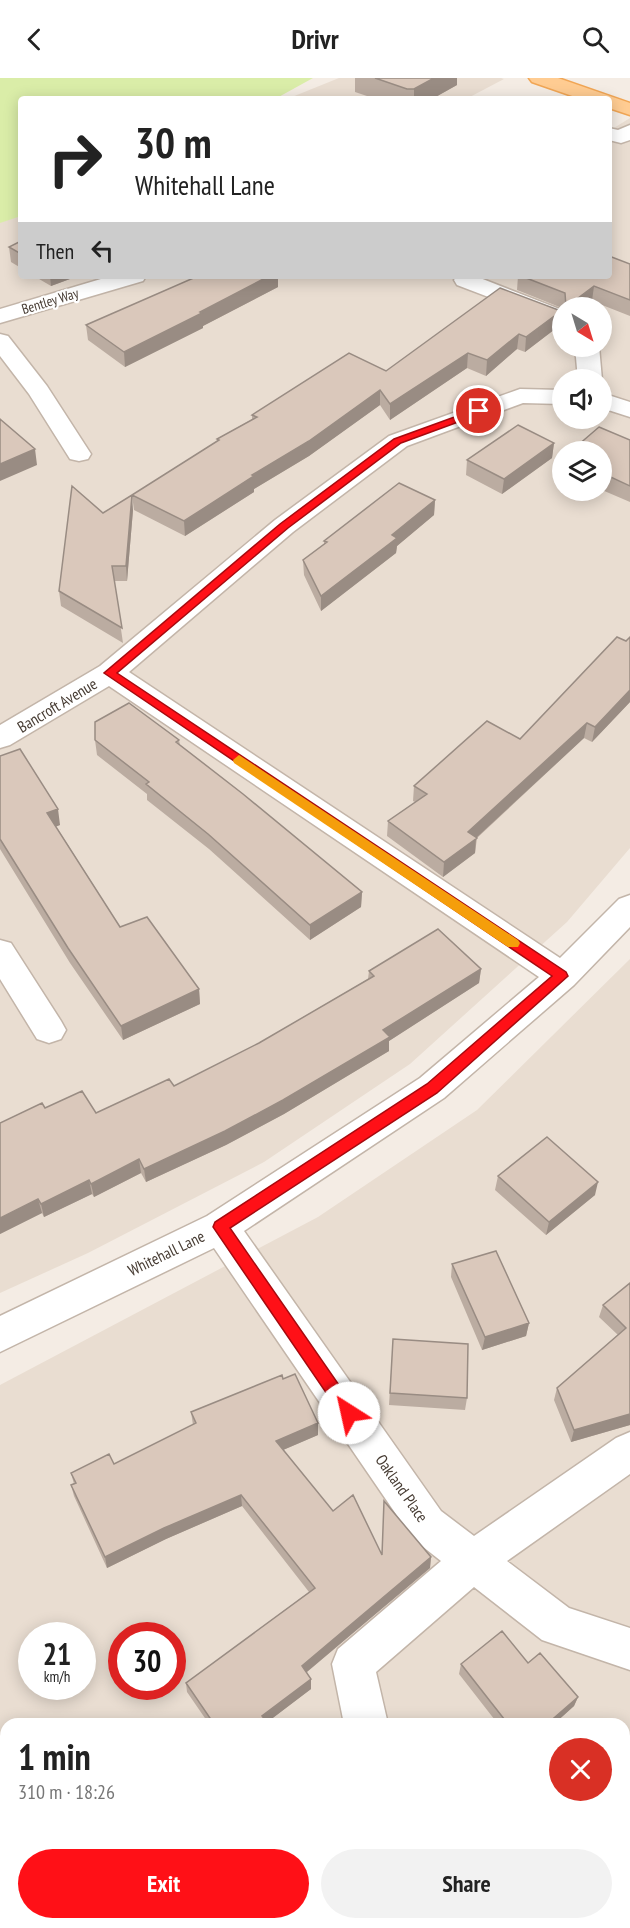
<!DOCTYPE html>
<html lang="en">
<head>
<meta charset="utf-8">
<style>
  body { margin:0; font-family:"PT Sans Narrow",sans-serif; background:#f2f2f2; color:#222; height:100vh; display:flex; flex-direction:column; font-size:22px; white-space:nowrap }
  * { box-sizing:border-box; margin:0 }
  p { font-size:20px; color:#767676 }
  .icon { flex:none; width:33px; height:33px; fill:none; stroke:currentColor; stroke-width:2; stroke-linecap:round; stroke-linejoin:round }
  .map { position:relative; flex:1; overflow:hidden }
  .side { position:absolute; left:0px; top:1640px; width:630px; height:212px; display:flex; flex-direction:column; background:#fff; border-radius:18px 18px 0 0; box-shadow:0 3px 15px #0003 }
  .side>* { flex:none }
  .guide { position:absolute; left:18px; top:18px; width:594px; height:183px; border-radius:6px; box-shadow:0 3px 15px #0003; background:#fff; color:#222; overflow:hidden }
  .needle { width:39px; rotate:142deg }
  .tools { position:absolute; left:552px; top:219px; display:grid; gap:12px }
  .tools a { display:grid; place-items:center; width:60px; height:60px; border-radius:50%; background:#fff; box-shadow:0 3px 15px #0003; font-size:30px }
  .speed { position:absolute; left:18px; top:1544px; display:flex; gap:12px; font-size:30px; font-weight:700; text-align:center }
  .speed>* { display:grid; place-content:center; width:78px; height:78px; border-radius:50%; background:#fff; box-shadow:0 3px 15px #0003; line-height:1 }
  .speed small { font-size:15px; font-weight:400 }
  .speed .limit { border:9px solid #d22; background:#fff; color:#111 }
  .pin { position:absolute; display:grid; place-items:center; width:51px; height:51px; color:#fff; margin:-26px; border:3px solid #fff; border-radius:50%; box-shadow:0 2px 6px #0007 }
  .me { position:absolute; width:66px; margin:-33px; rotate:325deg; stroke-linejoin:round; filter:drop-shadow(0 0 4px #0008) }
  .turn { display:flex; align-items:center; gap:21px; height:126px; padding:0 18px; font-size:27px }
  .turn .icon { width:78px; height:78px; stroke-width:2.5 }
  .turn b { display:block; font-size:42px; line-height:51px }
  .then { display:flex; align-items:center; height:57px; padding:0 18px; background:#0003; gap:12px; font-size:22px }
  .round { display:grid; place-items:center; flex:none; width:63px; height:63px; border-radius:32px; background:#f2f2f2 }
  .summary { display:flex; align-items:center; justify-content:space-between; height:102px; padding:0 18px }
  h1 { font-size:36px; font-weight:700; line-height:45px }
  .button { display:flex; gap:12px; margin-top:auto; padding:12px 18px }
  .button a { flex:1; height:69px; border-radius:36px; background:#ff1017; color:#fff; font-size:24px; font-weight:700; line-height:69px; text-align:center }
  .button a+a { background:#f2f2f2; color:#222 }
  header { display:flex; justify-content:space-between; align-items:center; height:78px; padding:0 18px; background:#fff; font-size:27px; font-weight:700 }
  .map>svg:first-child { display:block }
  .residential { fill:#e9ddd1; fill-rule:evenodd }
  .green { fill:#daeda8 }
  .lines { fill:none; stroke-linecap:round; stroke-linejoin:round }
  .street-casing { stroke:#c3b5a9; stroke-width:3 }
  .primary-casing { stroke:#f1a655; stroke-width:3 }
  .street { fill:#fff; fill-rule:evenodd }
  .primary { fill:#ffcc92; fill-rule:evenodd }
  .wall { fill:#bbaca1 }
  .shaded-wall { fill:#998c83 }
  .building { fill:#dac8bb; stroke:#998c83; stroke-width:1.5 }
  .route { fill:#ff1017; stroke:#a60a0f; stroke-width:1.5 }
  .slow { fill:#f59e0b }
  .labels { text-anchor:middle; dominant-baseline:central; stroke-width:4.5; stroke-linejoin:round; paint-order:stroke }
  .far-street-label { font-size:14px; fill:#473c33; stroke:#fff }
  .street-label { font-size:16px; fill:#473c33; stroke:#fff }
</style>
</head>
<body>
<header><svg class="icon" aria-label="back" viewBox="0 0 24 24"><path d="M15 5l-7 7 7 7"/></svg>Drivr<svg class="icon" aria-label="search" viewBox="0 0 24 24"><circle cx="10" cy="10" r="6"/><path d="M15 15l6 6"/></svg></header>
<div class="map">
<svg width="630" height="1850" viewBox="0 0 630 1850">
  <rect width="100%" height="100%" fill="#f4ece4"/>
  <path class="residential" d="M339,0H501L504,1L466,21H287Z
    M630,40V770L567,844L410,986L264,1084L88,1175L0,1215V136L21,128V198H609V53ZM562,230H602V268H562ZM562,302H602V340H562ZM562,374H602V412H562Z
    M630,881V1850H0V1307L318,1139L477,1032ZM32,1557H82V1608H32ZM122,1557H172V1608H122ZM6,1646H624V1845H6Z"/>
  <path class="green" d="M0,0H313L275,21H21V138L0,145Z"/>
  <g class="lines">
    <defs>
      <path id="street" d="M630,47V62L621,65L609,62V50L618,52Z
        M111,198H146L143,203L0,245V231Z
        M457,198H475L562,232V247L457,207L454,202Z
        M0,256L8,258L47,308L91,376L88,381L79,383L70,381L29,316L0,278Z
        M575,268H599L602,302H578Z
        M520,311L562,312V326L523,325L407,368L293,454L129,594L560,880L619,821L630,817V849L574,907L444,1020L244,1153L441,1433L474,1458L616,1360L630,1354V1396L507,1483L569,1530L630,1550V1592L542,1562L474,1509L376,1594L388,1646H344L332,1586L338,1571L441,1483L413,1461L214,1170L0,1274V1238L207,1138L420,1000L539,899L109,608L10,667L0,670V647L100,588L275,442L389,358Z
        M602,315L630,324V339L602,330Z
        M0,862L11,865L61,943L66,952L61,961L49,965L37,961L0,901Z
        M373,1845H419V1850H373Z"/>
      <path id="primary" d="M529,0H558L630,25V37L609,30V21H581L532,4Z"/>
    </defs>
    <use href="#street" class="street-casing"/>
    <use href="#primary" class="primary-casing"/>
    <use href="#street" class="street"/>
    <use href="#primary" class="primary"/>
  </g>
  <path class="wall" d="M355,0H457V7L432,21H376L355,14Z
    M21,163V190L11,184L9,169Z
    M630,186V238L592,223L584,230H562L517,212L518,198H609Z
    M34,198H78L51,208Z
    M198,198H278V209L203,248V250L125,289L88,262L86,247Z
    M561,233L559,248L525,274L517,271L486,298L467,290L390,342L380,327L309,378L254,411V414L185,458L134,432L132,417L217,363V361L252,341V337L386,293Z
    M630,362V424L602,412V374Z
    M554,365L552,380L502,416L466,397L467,382Z
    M435,422L434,437L397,468L396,475L321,533L304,497L303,482L324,467V463Z
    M133,432L127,503H114L123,565L61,528L59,513L103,435Z
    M630,559V624L592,664L584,660L477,760L475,775L443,799L387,758L388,743L415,724L413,723L414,708L520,661Z
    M95,662H179L180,667L362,814L361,829L310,862L209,771L147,722V716L97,677Z
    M0,678L60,747L56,748L120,849L199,911L200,926L123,962L70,885L0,771Z
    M481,891L479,905L389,963V973L284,1036L226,1067L146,1104L141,1095L94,1119L92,1116L44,1139L42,1135L0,1156V1045L45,1030L96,1035L174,1008L259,965L368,901L369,893Z
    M498,1098L595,1117L546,1157L495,1112Z
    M452,1186L529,1245L526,1258L482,1272L451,1199Z
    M630,1205V1347L571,1364L554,1322L557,1310L618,1257L599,1239L603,1227Z
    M393,1261L467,1320L465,1332L389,1327Z
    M283,1301L318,1345V1357L283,1372L333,1433L381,1476L431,1479L430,1490L307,1594L311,1611L267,1644L268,1646H209L187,1614L186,1605L309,1514L242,1428L166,1461L107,1490L74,1418L71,1407L74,1406L71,1395L114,1386L193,1347L191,1334Z
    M528,1585L578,1619L574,1628L554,1646H498L459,1596L461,1586Z
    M630,1744V1849L628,1850H592L589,1845H624Z"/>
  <path class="shaded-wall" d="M434,0H457V7L432,21H414V11Z
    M50,198H78L51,208Z
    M269,198H278V209L203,248V250L125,289L124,274Z
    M594,208L592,223L584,230H566Z
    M561,233L559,248L525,274L526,259Z
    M519,256L517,271L486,298L487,282Z
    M468,275L467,290L390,342V326Z
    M380,312V327L309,378L254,411V414L185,458L184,443Z
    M554,365L552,380L502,416L504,401Z
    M35,371L37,387L0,403V386Z
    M132,417L133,432L127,503L126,488Z
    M435,422L434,437L397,468L396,475L321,533V518L392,457Z
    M630,612V624L592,664L595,649Z
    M587,645L584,660L476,760L475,775L443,799L444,784L468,754Z
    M58,731L60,747L50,751L47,735Z
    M362,814L361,829L310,862V847Z
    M481,891L479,905L389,963V973L284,1036L226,1067L146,1104L144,1091L383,952Z
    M199,911L200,926L123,962L121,948Z
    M139,1081L141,1095L94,1119L91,1106Z
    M89,1102L92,1116L44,1139L41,1126Z
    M598,1104L595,1117L546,1157L549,1144Z
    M38,1121L42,1135L0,1156V1140Z
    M529,1245L526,1258L482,1272L485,1259Z
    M630,1336V1347L571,1364L574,1352Z
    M318,1345V1357L276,1375V1363Z
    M241,1417L242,1428L166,1461L107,1490L105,1479L164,1450Z
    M431,1479L430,1490L302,1598V1588Z
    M311,1601V1611L265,1646L262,1638Z
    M578,1619L574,1628L554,1646H547Z
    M630,1845V1849L628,1850H622Z"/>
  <path class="building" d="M375,0H434L414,11H407Z
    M21,163V176L9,169Z
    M609,178L630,186V222L594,208L566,229L565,215L521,198H609Z
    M198,198H269L200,234L202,235L124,274L86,247Z
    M500,210L561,233L526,259L519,256L487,282L468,275L390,326L380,312L309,363L252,397L254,398L184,443L132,417L219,362L217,361L257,339L252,337L349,275L386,293Z
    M0,341L35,371L0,386Z
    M518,347L554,365L504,401L467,382Z
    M599,349L630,362V408L602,395V374H570Z
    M399,405L435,422L392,457L397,460L321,518L303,482L327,464L324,463Z
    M72,408L103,435L132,417L126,488H112L122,550L59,513Z
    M617,559L626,563L630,559V612L595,649L587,645L468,754L477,760L444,784L388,743L427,716L414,708L487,643L520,661Z
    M129,625L179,662L176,664L243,716L362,814L310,847L208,756L146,706L149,704L95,662V644Z
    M20,671L58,731L47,735L120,849L147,839L199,911L121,948L68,870L0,761V678Z
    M438,851L481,891L383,952L390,959L283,1022L225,1053L144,1091L139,1081L91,1106L89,1102L41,1126L38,1121L0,1140V1045L42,1025L45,1030L82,1013L96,1035L169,1001L174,1008L259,965L374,898L369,893Z
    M547,1059L598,1104L549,1144L498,1098Z
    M496,1173L529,1245L485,1259L452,1186Z
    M630,1205V1336L574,1352L557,1310L626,1250L603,1227Z
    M393,1261L468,1266L467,1320L390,1315Z
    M295,1296L318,1345L276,1363L333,1433L353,1417L382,1477L384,1423L431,1479L302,1588L311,1601L262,1638L268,1646H214L186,1605L315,1510L241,1417L164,1450L105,1479L71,1407L76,1405L71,1395L109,1376L114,1386L196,1345L191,1334L282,1297L283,1301Z
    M502,1553L528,1585L540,1575L578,1619L547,1646H508L461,1586Z
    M624,1733L630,1744V1776L629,1777L630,1778V1845L622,1850H600L597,1845H624Z
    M243,1845H277L282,1850H239Z"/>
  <path class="route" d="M479,330L484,333L483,335L401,365L288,450L117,595L566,894L568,898L437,1015L230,1150L355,1330L357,1335L355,1341L349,1343L344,1341L213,1149L215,1144L427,1006L552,898L104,595L280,446L394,361Z"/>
  <path class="slow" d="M239,677L518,862L520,865L518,869H508L234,685L233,682Z"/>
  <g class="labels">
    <g class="far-street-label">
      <text transform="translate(50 223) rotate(-17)">Bentley Way</text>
    </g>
    <g class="street-label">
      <text transform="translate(57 627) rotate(-31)">Bancroft Avenue</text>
      <text transform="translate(166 1175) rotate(-26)">Whitehall Lane</text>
      <text transform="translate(402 1410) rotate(55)">Oakland Place</text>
    </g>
  </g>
</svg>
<div class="tools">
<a><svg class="needle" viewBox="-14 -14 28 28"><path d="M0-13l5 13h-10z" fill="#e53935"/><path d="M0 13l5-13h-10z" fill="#767676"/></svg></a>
<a><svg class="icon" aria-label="sound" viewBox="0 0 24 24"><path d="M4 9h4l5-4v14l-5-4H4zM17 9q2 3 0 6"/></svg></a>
<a><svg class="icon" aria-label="layers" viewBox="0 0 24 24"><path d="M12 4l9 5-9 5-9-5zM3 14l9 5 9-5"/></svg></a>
</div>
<div class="speed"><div>21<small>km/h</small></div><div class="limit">30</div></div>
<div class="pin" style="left:479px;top:333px;background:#d93025"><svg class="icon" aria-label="arrive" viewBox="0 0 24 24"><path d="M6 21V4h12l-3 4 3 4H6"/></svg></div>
<svg class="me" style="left:349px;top:1335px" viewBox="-20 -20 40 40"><circle r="19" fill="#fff"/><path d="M0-13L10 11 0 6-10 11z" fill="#ff1017"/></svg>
<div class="guide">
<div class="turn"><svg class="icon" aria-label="right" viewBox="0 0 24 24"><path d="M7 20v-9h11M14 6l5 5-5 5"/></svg><div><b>30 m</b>Whitehall Lane</div></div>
<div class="then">Then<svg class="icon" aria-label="left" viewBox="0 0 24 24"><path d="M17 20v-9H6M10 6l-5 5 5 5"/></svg></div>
</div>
<section class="side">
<div class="summary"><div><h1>1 min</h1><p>310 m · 18:26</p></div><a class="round" style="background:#d93025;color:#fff"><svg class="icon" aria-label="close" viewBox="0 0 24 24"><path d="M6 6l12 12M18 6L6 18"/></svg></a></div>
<div class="button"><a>Exit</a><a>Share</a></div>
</section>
</div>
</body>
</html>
